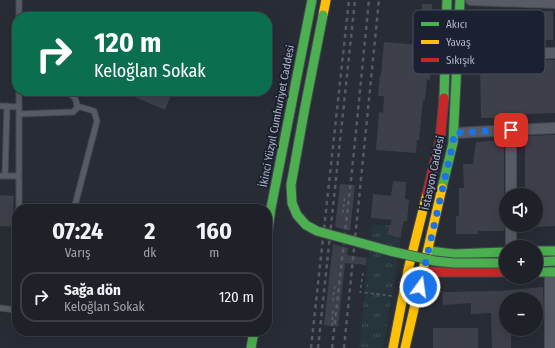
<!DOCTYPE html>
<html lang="tr">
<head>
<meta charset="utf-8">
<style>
  body { margin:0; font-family:"Fira Sans Condensed",sans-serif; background:#2b2e34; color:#f1f3f6; height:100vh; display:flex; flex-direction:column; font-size:15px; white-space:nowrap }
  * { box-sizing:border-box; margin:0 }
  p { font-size:13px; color:#a1a3a8 }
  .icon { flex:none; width:22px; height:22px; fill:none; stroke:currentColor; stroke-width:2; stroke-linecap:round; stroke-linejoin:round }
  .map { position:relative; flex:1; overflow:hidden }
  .details { position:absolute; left:12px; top:204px; width:260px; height:132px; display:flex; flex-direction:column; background:#1e2128; border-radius:16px; box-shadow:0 4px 16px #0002,0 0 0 1px #3c3e45 }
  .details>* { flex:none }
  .hud { position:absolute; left:12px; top:12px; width:260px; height:84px; border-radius:16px; box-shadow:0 4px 16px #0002,0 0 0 1px #3c3e45; background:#0b6e4f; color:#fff; overflow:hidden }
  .buttons { position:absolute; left:499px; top:188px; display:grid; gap:8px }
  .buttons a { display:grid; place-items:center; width:44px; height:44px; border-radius:50%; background:#1e2128; box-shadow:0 4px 16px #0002,0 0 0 1px #3c3e45; font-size:20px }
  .pin { position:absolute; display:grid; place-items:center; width:34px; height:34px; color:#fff; margin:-17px; border-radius:8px; box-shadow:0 2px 6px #0006 }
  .me { position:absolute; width:44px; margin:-22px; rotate:14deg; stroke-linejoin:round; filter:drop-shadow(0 0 3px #0008) }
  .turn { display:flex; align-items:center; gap:14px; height:84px; padding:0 16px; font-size:18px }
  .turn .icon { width:52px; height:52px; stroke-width:2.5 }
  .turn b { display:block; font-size:28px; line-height:34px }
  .eta { display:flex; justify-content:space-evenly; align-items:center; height:68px; text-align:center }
  .eta b { font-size:24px; font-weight:700; line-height:28px }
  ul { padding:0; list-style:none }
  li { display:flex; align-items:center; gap:12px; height:50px; margin:0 8px 6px; padding:0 8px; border:2px solid #3c3e45; border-radius:16px }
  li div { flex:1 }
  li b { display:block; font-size:15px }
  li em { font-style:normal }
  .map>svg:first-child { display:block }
  .grass { fill:url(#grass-tufts) }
  .building { fill:#3d4049 }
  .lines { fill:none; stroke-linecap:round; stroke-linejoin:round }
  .lane-casing { stroke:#454952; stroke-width:7 }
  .street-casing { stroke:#454952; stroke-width:12 }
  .fast-casing { stroke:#454952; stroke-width:11 }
  .slow-casing { stroke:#454952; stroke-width:11 }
  .jam-casing { stroke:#454952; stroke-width:11 }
  .path { stroke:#595e66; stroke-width:1.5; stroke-dasharray:3 3; stroke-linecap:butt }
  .lane { stroke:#585b64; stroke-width:5 }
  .street { stroke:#585b64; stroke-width:10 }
  .fast { stroke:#4caf50; stroke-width:9 }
  .slow { stroke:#ffc107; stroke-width:9 }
  .jam { stroke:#c62828; stroke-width:9 }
  .rail { stroke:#575a61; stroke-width:2.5; stroke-dasharray:4 4; stroke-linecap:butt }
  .fast-bridge-casing { stroke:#454952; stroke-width:11; stroke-linecap:butt }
  .fast-bridge { stroke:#4caf50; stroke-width:9 }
  .route { stroke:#1a73e8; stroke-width:7; stroke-dasharray:0 12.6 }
  .labels { text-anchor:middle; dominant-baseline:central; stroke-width:4; stroke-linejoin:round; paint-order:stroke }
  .street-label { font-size:11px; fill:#b1b7c7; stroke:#1b2130 }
  .key { fill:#1b2130; stroke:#484e5d; stroke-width:1 }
  .key-label { font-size:11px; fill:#b1b7c7 }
</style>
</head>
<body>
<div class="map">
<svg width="555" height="348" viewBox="0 0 555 348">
  <defs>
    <pattern id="grass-tufts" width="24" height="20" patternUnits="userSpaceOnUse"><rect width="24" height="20" fill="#25353b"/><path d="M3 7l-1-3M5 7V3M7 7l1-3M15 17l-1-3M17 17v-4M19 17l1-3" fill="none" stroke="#425056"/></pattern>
  </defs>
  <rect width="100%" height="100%" fill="#282c35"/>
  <path class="grass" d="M372,225H403L383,348H359Z"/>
  <path class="building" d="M422,4H432V27L422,26Z
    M480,10L495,12L553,11V40H495V44H477L476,37Z
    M384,42L432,46L430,80L427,79L425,100H423L419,140H417L416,153L376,150L379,112L383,113L384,96H378L380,75H381Z
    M507,60H555V113L502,115L503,118H481L480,61Z
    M121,91H168L172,93L165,110Z
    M555,135V226L536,227V195H525V136Z
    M504,140V195L506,199V221L504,231H478V234H456V216H459V188H464L463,164H473L476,142Z
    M393,181L406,182L405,199L409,200L407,221H404L399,238L387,234L392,220L371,218L373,194L391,196Z
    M340,184L355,185L350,231L335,227Z
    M0,195L14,196L12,227L0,226Z
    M333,244L348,248L347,255L367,258L366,265L345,263L338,327L324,325Z
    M543,287L544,311L536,312V299H506V329H511V348H492L491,313L471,314V303L443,305L442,292L499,291Z
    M433,328H478V348H433Z"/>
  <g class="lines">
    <defs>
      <path id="lane" d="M19,0V17
        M0,106L19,107
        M19,114L73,112L77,108C77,98 73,94 63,91
        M0,176H19
        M5,176L7,106
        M19,209V91
        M74,209L97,121L94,111L77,106
        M0,308L17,310"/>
      <path id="street" d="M471,0L555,3
        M458,54L555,53
        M454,133L555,128
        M511,195V130
        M511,247V225
        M550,348V272"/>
      <path id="fast" d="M444,98L447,0
        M442,188L453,143L460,0
        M267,236L271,208L312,0
        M429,251L454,254L506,252
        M536,251H555
        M536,262L555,261
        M536,272H555
        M251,348L254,331"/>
      <path id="slow" d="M323,15L326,0
        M393,348L408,270L427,194
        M405,348L442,188"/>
      <path id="jam" d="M427,194L440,140L444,98
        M424,272H506"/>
    </defs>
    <use href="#lane" class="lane-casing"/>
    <use href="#street" class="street-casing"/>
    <use href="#fast" class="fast-casing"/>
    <use href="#slow" class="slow-casing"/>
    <use href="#jam" class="jam-casing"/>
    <path class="path" d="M343,213L345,195
      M363,273L360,292L392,296
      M333,301L335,284
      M332,326L333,308"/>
    <use href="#lane" class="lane"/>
    <use href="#street" class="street"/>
    <use href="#fast" class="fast"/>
    <use href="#slow" class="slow"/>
    <use href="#jam" class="jam"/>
    <path class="rail" d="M311,348L349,0
      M318,348L355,0
      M332,348L352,171L369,0
      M344,348L379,0"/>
    <defs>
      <path id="fast-bridge" d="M323,15L305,107L291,185L292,203L297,215L306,225L317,231L390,251L435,261L454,263H506"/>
    </defs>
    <use href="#fast-bridge" class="fast-bridge-casing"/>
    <use href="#fast-bridge" class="fast-bridge"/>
  </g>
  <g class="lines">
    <path class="route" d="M420,287L453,143L454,133L511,130"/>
  </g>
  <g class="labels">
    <g class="street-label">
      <text transform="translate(277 116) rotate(-79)">İkinci Yüzyıl Cumhuriyet Caddesi</text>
      <text transform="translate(433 173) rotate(-78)">İstasyon Caddesi</text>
    </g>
  </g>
  <rect x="413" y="10" width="132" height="64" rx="6" class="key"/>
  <rect x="421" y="22" width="18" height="4" fill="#4caf50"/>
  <rect x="421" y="40" width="18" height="4" fill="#ffc107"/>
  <rect x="421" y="58" width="18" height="4" fill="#c62828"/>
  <g class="key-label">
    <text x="446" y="28">Akıcı</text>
    <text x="446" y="46">Yavaş</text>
    <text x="446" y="64">Sıkışık</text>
  </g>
</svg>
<div class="buttons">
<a><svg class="icon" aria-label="sound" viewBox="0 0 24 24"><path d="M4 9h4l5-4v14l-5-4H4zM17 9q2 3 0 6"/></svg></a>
<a>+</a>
<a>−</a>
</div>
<div class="pin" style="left:511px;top:130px;background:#d93025"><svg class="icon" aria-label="arrive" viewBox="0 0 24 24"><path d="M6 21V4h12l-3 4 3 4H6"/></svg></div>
<svg class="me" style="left:420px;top:287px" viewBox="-20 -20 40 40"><circle r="17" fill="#1a73e8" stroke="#fff" stroke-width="3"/><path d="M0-11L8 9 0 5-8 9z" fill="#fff"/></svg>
<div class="hud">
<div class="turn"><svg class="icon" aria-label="right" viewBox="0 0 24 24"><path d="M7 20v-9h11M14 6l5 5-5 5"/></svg><div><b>120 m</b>Keloğlan Sokak</div></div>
</div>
<section class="details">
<div class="eta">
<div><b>07:24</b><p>Varış</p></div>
<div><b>2</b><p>dk</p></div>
<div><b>160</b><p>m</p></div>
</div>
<ul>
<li><svg class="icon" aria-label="right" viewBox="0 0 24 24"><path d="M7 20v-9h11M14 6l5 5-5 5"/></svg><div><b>Sağa dön</b><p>Keloğlan Sokak</p></div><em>120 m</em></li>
</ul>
</section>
</div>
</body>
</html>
